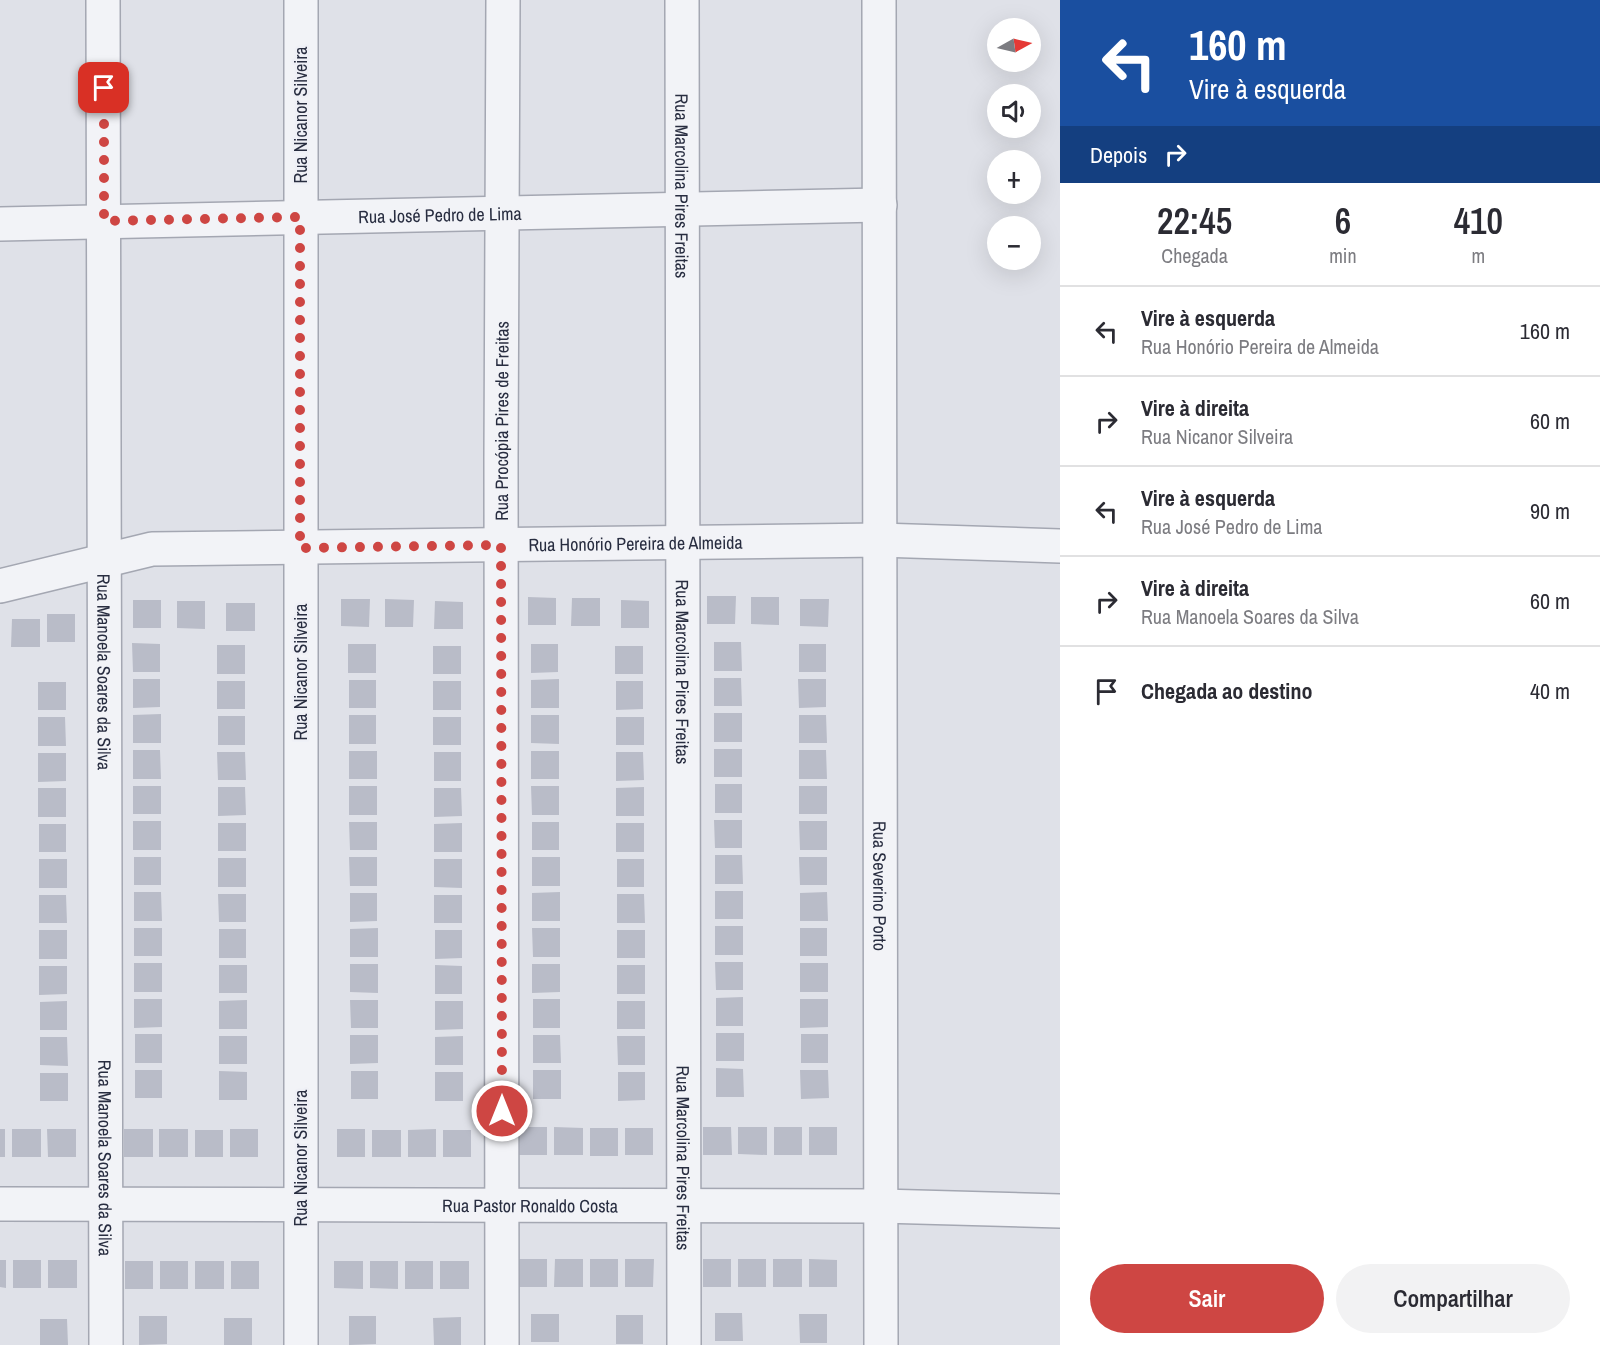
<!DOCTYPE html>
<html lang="pt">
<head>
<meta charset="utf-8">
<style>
  body { margin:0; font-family:"Archivo Narrow",sans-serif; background:#f2f2f3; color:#2b2b33; height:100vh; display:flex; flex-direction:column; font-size:22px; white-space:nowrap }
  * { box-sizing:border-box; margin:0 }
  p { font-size:20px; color:#7c7c81 }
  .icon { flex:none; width:33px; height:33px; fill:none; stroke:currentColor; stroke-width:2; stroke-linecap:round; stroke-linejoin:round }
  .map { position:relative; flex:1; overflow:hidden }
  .drawer { display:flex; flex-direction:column; background:#fff; width:540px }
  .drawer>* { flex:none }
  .banner { background:#1a4fa0; color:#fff; overflow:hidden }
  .needle { width:39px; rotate:82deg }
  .buttons { position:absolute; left:987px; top:18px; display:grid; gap:12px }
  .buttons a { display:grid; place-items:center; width:54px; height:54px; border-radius:50%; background:#fff; box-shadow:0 6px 24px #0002; font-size:30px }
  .pin { position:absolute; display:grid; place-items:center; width:51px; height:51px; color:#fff; margin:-26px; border-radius:12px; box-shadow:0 3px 9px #0006 }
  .me { position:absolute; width:66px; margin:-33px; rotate:0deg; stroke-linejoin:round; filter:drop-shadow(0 0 4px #0008) }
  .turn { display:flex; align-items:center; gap:21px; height:126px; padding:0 30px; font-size:27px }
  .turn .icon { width:78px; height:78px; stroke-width:2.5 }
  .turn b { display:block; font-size:42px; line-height:51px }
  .then { display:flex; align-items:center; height:57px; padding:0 30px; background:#0003; gap:12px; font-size:22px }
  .eta { display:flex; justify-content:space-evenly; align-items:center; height:102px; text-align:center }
  .eta b { font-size:36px; font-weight:600; line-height:42px }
  .button { display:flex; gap:12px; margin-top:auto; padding:12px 30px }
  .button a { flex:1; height:69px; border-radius:36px; background:#ce4643; color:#fff; font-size:24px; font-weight:600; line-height:69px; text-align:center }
  .button a+a { background:#f2f2f3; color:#2b2b33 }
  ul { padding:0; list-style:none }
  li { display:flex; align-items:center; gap:18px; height:90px; padding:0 30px; border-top:2px solid #e1e1e2 }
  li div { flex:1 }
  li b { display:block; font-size:22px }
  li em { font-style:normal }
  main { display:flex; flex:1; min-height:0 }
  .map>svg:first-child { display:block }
  .building { fill:#b9bcc8 }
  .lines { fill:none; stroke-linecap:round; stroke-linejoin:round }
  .minor-casing { stroke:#a4a7b2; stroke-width:36 }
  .minor { stroke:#f2f3f7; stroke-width:33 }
  .route { stroke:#ce4643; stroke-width:10; stroke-dasharray:0 18 }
  .labels { text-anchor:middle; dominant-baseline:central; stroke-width:5; stroke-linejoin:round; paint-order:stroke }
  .street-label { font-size:18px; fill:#282d40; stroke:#eff0f6 }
</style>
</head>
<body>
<main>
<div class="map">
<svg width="1060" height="1345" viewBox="0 0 1060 1345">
  <rect width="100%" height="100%" fill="#dfe1e8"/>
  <path class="building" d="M707,596H736L735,624H707Z
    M528,597L556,598V625H528Z
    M751,597H779V625L751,624Z
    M572,598H600V626H571Z
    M341,599H370L369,627L341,626Z
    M385,599L414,600L413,627H385Z
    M800,599H829L828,627L800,626Z
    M133,600H161V628H133Z
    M621,600L649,601V628H621Z
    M177,601H205V629L177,628Z
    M435,601L463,602V629H434Z
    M226,603H255V631H226Z
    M47,614H75V642H47Z
    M12,619H40V647H11Z
    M714,642H741L742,671H714Z
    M132,643L160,644V672H133Z
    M348,644H376V673H348Z
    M531,644H558V672L531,673Z
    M799,644H826V672H799Z
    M217,645H245V674H217Z
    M433,646H461V674H433Z
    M615,646H643V674H615Z
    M714,678H741L742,706H714Z
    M133,679H160V707L133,708Z
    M559,679V708H531V680Z
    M798,679H826V707L799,708Z
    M349,680H376V708H349Z
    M217,681H245V709H217Z
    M433,681H461V710H433Z
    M616,681H643V709L616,710Z
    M38,682H66V710H38Z
    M714,713H742V742H714Z
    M161,714V743H133V715Z
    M349,715H376V744H349Z
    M531,715H559V744L531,743Z
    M799,715H826L827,743H799Z
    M218,716H245V745H218Z
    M38,717H65L66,746H38Z
    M433,717H461V745H433Z
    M616,717H644V745H616Z
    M714,749H742V777H714Z
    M133,750H160L161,779H133Z
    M799,750H826L827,779H799Z
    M349,751H377V779H349Z
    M531,751H559V779H531Z
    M217,752H245L246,780H218Z
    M434,752H461V781H434Z
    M616,752H643L644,780L616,781Z
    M38,753H66V781L38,782Z
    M715,784H742V813H715Z
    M133,786H161V814H133Z
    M349,786H377V815H349Z
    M531,786H559V815H532Z
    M799,786H827V814H799Z
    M218,787H245L246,815L218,816Z
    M644,787V816H616V788Z
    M38,788H66V817H38Z
    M434,788H461L462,816L434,817Z
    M714,820H742V848H715Z
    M133,821H161V850H133Z
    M799,821H827V850H800Z
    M349,822H377V850H350Z
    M532,822H559V850H532Z
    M218,823H246V851H218Z
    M462,823V852H434V824Z
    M616,823H644V852H616Z
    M39,824H66V852H39Z
    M715,855H742L743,884H715Z
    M134,857H161V885H134Z
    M349,857H377V886H350Z
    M532,857H560V886H532Z
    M799,857H827V885H800Z
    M218,858H246V887H218Z
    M39,859H67V888H39Z
    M434,859H462V888L434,887Z
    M617,859H644V887H617Z
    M715,891H743V919H715Z
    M134,892H161L162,921H134Z
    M560,892V921H532V893Z
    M827,892L828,921H800V893Z
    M350,893H377V921L350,922Z
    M218,894H246V922H219Z
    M617,894H644L645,923H617Z
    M39,895H66L67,923H39Z
    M434,895H462V923H434Z
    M715,926H743V955H715Z
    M134,928H162V956H134Z
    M378,928V957H350V929Z
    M532,928H560V957H533Z
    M800,928H827V956H800Z
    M219,929H246V958H219Z
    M39,930H67V959H39Z
    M435,930H462V958L435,959Z
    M617,930H645V958H617Z
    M715,962H743V990H716Z
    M134,963H162V992H134Z
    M800,963H828V992H800Z
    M350,964H378V993L350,992Z
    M532,964H560V992L532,993Z
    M219,965H247V993H219Z
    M435,965L462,966V994H435Z
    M617,965H645V994H617Z
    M39,966H67V994L39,995Z
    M743,997V1026H716V998Z
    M134,999H162V1027L134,1028Z
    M533,999H560V1028H533Z
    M800,999H828V1027L800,1028Z
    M247,1000V1029H219V1001Z
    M350,1000H378V1028H351Z
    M67,1001V1030H40V1002Z
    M435,1001H463V1029L435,1030Z
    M617,1001H645V1029H617Z
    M716,1033H744V1061H716Z
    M135,1034H162V1063H135Z
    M801,1034H828V1063H801Z
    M350,1035H378V1063L350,1064Z
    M533,1035H560L561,1063H533Z
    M219,1036H247V1064H219Z
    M463,1036V1065H435V1037Z
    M617,1036H645V1065H618Z
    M40,1037H67L68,1066L40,1065Z
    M716,1068L743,1069L744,1097H716Z
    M135,1070H162V1098H135Z
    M533,1070H561V1099H533Z
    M800,1070H828L829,1098L801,1099Z
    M219,1071L247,1072V1100H219Z
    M351,1071H378V1099H351Z
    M435,1072H463V1101H435Z
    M618,1072H645V1100L618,1101Z
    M40,1073H68V1101H40Z
    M519,1127H547V1155H519Z
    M554,1127L583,1128V1155H554Z
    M703,1127H731L732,1155H703Z
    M738,1127H767V1155L738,1154Z
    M774,1127H802V1155H774Z
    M809,1127H837V1155H809Z
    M590,1128H618V1156H590Z
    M625,1128H653V1155H625Z
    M0,1129H5V1157H0Z
    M12,1129H41V1157H12Z
    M47,1129H76V1157H48Z
    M124,1129H153V1157H124Z
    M159,1129H188V1157H159Z
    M230,1129H258V1157H230Z
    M337,1129H365V1157H337Z
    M436,1129V1157H408V1130Z
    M195,1130H223V1157H195Z
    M372,1130H401V1157H372Z
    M443,1130H471V1157H443Z
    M519,1259H547V1287H519Z
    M555,1259H583V1287H554Z
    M590,1259H618V1287H590Z
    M625,1259H654L653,1287H625Z
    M703,1259H731V1287H703Z
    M738,1259H766V1287H738Z
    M773,1259H802V1287H773Z
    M809,1259L837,1260V1287H809Z
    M0,1260H6V1288L0,1287Z
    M13,1260H41V1288H13Z
    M48,1260H77V1288H48Z
    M125,1261H153V1289H125Z
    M160,1261H188V1289H160Z
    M195,1261H224V1289H195Z
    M231,1261H259V1289H231Z
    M334,1261H363V1289L334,1288Z
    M370,1261H398V1289L370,1288Z
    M405,1261H433V1289H405Z
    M440,1261H469V1289H440Z
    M715,1313H742L743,1341H715Z
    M531,1314H559V1342H531Z
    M799,1314H827V1343H800Z
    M616,1315H643V1344H616Z
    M139,1316H167V1344L139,1345Z
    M349,1316H376V1344L349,1345Z
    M461,1317V1345H434L433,1318Z
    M224,1318H252V1345H224Z
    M40,1319H67L68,1345H40Z"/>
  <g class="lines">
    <defs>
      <g id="minor">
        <path id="s1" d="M103,0L106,1345"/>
        <path d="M301,0V1345"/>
        <path id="s2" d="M682,0L684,1345"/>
        <path id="s3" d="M879,0L881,1345"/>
        <path id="s4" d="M0,224L880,205"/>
        <path id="s5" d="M0,586L152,549L880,540L1060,546"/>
        <path id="s6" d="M0,1204L881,1206L1060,1211"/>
        <path id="s7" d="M502,1345L501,457L503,0"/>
      </g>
    </defs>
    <use href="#minor" class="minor-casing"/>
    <use href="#minor" class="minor"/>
  </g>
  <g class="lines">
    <path class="route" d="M104,88V221L300,217V548L501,545L502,1111"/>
  </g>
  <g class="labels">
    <g class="street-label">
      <text transform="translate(300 115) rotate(-90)">Rua Nicanor Silveira</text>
      <text stroke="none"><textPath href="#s2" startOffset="186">Rua Marcolina Pires Freitas</textPath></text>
      <text stroke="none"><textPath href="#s4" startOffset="440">Rua José Pedro de Lima</textPath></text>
      <text stroke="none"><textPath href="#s7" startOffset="924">Rua Procópia Pires de Freitas</textPath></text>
      <text stroke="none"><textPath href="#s5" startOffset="640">Rua Honório Pereira de Almeida</textPath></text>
      <text transform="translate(300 672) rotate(-90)">Rua Nicanor Silveira</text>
      <text stroke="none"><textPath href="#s1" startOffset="672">Rua Manoela Soares da Silva</textPath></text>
      <text stroke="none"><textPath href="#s2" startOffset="672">Rua Marcolina Pires Freitas</textPath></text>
      <text stroke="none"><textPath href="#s3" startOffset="886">Rua Severino Porto</textPath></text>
      <text stroke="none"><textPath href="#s1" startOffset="1158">Rua Manoela Soares da Silva</textPath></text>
      <text transform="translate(300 1158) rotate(-90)">Rua Nicanor Silveira</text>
      <text stroke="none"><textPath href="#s2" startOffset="1158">Rua Marcolina Pires Freitas</textPath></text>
      <text stroke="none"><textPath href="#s6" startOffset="530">Rua Pastor Ronaldo Costa</textPath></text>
    </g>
  </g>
</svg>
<div class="buttons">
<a><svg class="needle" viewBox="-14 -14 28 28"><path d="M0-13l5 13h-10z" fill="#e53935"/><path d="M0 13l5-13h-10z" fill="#7c7c81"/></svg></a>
<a><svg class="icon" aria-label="sound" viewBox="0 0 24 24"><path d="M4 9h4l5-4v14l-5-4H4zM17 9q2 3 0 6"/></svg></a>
<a>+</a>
<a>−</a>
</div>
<div class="pin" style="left:104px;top:88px;background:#d93025"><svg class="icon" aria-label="arrive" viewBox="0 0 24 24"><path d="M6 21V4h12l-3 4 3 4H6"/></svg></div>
<svg class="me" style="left:502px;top:1111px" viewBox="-20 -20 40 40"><circle r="17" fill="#ce4643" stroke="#fff" stroke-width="3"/><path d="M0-11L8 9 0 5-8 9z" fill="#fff"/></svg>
</div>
<section class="drawer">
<div class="banner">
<div class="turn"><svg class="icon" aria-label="left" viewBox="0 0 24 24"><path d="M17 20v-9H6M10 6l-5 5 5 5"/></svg><div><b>160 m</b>Vire à esquerda</div></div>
<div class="then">Depois<svg class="icon" aria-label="right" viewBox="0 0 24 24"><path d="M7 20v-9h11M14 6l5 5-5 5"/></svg></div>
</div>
<div class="eta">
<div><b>22:45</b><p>Chegada</p></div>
<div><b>6</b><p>min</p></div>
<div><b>410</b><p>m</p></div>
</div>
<ul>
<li><svg class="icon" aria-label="left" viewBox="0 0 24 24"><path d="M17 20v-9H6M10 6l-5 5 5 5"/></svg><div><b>Vire à esquerda</b><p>Rua Honório Pereira de Almeida</p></div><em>160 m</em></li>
<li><svg class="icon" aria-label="right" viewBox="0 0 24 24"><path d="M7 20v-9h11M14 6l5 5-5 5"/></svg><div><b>Vire à direita</b><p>Rua Nicanor Silveira</p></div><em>60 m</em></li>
<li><svg class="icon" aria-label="left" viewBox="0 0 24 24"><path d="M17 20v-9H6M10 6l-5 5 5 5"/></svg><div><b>Vire à esquerda</b><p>Rua José Pedro de Lima</p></div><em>90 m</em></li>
<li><svg class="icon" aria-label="right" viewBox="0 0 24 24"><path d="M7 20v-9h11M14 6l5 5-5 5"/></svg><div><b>Vire à direita</b><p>Rua Manoela Soares da Silva</p></div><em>60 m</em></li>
<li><svg class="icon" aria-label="arrive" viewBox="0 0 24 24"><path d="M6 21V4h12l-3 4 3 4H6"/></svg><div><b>Chegada ao destino</b></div><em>40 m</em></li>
</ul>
<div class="button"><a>Sair</a><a>Compartilhar</a></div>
</section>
</main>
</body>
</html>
